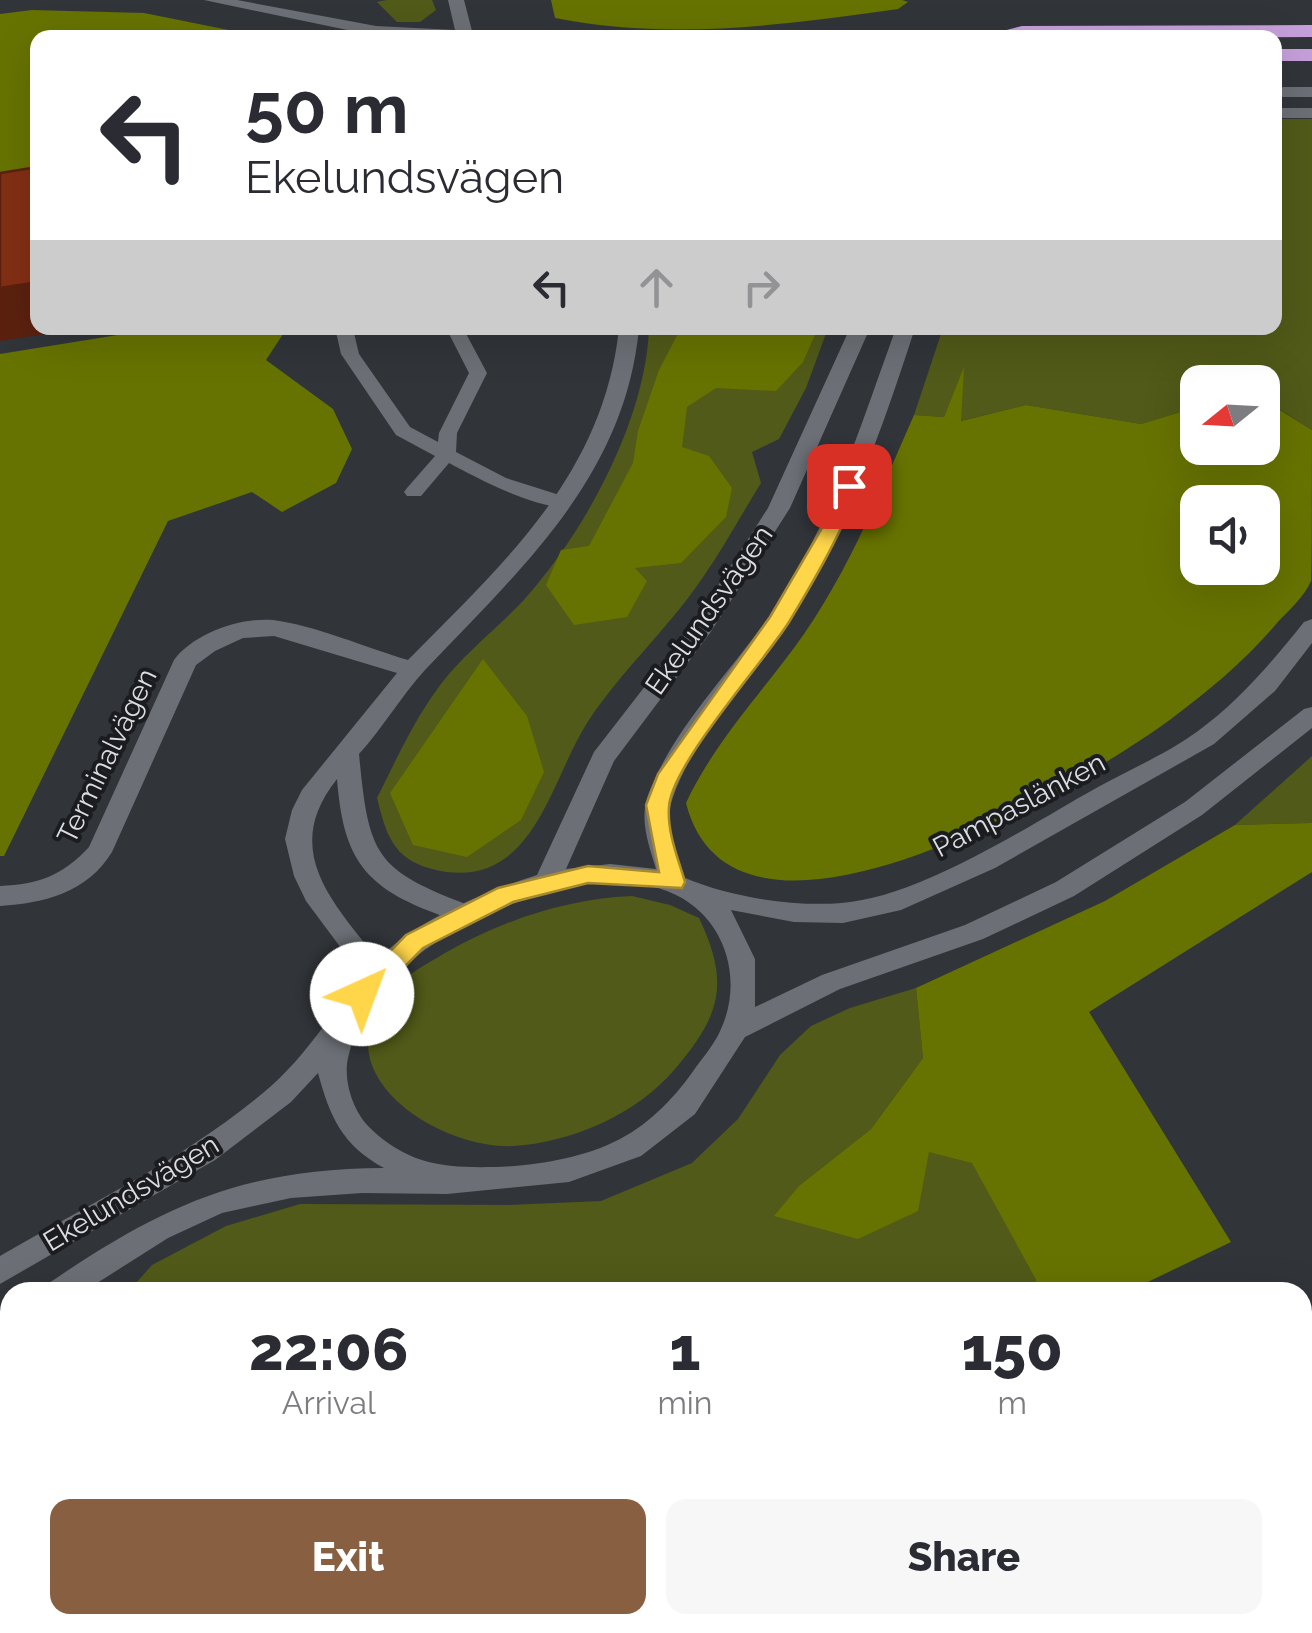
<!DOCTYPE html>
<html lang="en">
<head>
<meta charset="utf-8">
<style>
  body { margin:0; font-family:Raleway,sans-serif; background:#f7f7f7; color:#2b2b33; height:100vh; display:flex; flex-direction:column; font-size:38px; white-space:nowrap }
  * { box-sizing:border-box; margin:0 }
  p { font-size:32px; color:#7c7c81 }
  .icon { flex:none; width:55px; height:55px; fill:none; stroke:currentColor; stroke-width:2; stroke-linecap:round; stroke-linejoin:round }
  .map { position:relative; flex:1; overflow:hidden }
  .drawer { position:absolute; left:0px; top:1282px; width:1312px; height:352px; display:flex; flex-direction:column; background:#fff; border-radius:30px 30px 0 0; box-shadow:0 10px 40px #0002 }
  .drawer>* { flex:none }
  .top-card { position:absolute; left:30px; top:30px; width:1252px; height:305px; border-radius:20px; box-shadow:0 10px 40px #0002; background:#fff; color:#2b2b33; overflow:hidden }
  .needle { width:65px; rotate:252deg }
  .tools { position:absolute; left:1180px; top:365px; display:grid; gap:20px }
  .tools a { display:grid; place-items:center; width:100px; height:100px; border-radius:20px; background:#fff; box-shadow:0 10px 40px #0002; font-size:50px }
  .pin { position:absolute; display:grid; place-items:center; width:85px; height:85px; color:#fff; margin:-42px; border-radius:20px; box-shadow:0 5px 15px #0006 }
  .me { position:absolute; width:110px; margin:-55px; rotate:43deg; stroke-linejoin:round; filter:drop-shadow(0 0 8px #0008) }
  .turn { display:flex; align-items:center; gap:35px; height:210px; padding:0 50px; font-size:45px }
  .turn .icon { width:130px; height:130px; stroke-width:2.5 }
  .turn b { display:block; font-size:70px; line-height:85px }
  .lanes { display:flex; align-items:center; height:95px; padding:0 50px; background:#0003; justify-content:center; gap:50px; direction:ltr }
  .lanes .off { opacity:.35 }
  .eta { display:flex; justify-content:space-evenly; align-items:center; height:170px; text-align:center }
  .eta b { font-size:60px; font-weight:800; line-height:70px }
  .cta { display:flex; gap:20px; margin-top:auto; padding:20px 50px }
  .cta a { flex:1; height:115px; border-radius:20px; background:#895f41; color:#fff; font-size:40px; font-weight:800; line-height:115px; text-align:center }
  .cta a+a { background:#f7f7f7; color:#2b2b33 }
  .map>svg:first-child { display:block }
  .green { fill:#515a18 }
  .forest { fill:#677300; fill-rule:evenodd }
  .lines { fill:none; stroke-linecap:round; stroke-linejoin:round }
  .lane { fill:#6c7076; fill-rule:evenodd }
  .street { fill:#6c7076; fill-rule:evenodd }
  .secondary { fill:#6c7076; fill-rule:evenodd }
  .highway { fill:#c59fda; fill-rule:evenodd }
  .shaded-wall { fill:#5b210e }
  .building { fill:#822f14; stroke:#5b210e; stroke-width:2.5 }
  .route { fill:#ffd54a; stroke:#a68a30; stroke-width:2.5 }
  .labels { text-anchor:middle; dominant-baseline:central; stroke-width:8; stroke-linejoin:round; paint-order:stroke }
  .street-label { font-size:28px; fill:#dbdde1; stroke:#1a1c1f }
</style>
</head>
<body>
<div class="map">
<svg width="1312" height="1633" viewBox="0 0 1312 1633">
  <rect width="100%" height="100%" fill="#31353a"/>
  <path class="green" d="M387,0H432L436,10L420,22H397L377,2Z
    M1275,119H1312V430L1276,407H1263L1262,382H1198L1197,407L1141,424L1026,405L960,421L963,371L944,417L914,415L943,328H1275Z
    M649,328H828L806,388L779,439L752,452L761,483C741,515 723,549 701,580C667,630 620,672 587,723C549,783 532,895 432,869C393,859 386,834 377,798C396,760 415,718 441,684C464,654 496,629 522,602C584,534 646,420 649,328Z
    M1312,756V823L1235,825Z
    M632,896L670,905L699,918C730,983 721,1015 675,1069C637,1114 573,1142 514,1146C439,1150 319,1073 389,993C403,976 427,964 445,953C503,920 566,899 632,896Z
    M916,988L923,1058L871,1129L800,1185L929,1151L972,1162L1036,1280L1037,1292H939L938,1289L911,1292H128L152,1265L226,1226L300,1204L509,1205L601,1201L692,1163L738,1119L780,1055L811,1026L850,1008Z
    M10,1378V1625H288L287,1633H0V1385Z"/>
  <path class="forest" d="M551,0H902L908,2L898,9C783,25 670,41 555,18Z
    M32,10L144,13L264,37L38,38L37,186L0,192V14Z
    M161,328H287L266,360L333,409L352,449L336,483L282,512L252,492L168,521L4,856H0V354Z
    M681,328H818L803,362L776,391L716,388L687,407L682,447L709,456L732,488L726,517L681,563L635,568L647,581L627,617L574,625L546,585L561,550L589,546L633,463L638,431L659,370Z
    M964,367L961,421L1026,405L1141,424L1197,407L1198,448H1262L1263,407H1275L1312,430C1312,459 1312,560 1311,581C1305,596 1288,611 1277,623C1246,660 1210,690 1171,719C1083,784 734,992 686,803C716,739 764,691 804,634C851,566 881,490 914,415L944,417ZM1262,502V568H1198V502Z
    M483,659L527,716L544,772L521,820L467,857L413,845L390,793Z
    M1312,823V872L1089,1012L1231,1242L1127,1292H1037L1036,1280L972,1163L929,1152L918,1211L858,1239L774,1216L800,1185L871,1129L923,1058L916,988L1105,901L1235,825Z"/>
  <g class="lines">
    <path class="lane" d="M340,328H357L354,333L359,354L410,427L438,442L439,433L469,373L446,328H463L487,373L457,433L456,452L506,478L569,498L572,502L569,506C541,512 475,477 449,463L421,496H407L404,492L407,488L435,456L396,435L341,354L336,332Z
      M342,1625H373L370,1633H339Z
      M984,1625H1014L1016,1633H986Z"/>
    <path class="street" d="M204,0H237L376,26L455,30L448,0H464L472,31L506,33L514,38L376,36Z
      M1275,87H1312V97H1275Z
      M1275,108H1312V118H1275Z
      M619,328H639C625,476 522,568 425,670C401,696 383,728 359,754C369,860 376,870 476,908L480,915L476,922C461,927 447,918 432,912C361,885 343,854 337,779C277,854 339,908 385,969L389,976L385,983H367L306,901L294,876L285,839L292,810L302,790L397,673L274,636L243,638L215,651L196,665L112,852C87,893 44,903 0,906V886C39,884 62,876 89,847L174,660C193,634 241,617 273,620C314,625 367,648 408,660C505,562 604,473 619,328Z"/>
    <path class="secondary" d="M850,328H870L790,508L710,633L614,761L566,869L610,864L656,869C649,845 639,820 648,795C678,717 746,659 788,587C836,506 864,416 896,328H915C882,430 847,529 790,621C754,680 696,730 673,797C663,824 676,852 685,878C730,897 793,907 842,903C921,897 1028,826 1098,787C1131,769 1168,753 1198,731C1240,700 1272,662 1304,622L1312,619V643L1275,691L1214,744L995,868L901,910L843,923L794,922L731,910L755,959V1007L822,975L965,925L1056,882L1185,802L1304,709L1312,707V728L1202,815L1074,896L983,939L840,989L745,1037L695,1114L641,1156L569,1182L447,1194L362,1193L291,1198L222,1213L168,1238L83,1292H45L49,1283C164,1205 242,1169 384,1168C342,1145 330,1117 318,1073L291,1102L215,1160L0,1284V1256C91,1203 190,1156 270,1087C306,1055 328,1019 356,982C400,927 473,896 537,875L594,752L694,623L768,508ZM592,883C617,883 644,882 667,891C723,912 745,976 721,1029C715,1043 705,1055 696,1067C677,1095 651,1123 620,1139C584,1158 535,1166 495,1167C444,1168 408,1165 369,1127C353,1111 343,1080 348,1058C370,955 499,898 592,883Z
      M10,1313V1344L0,1348V1317Z"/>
    <path class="highway" d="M1312,25V37L976,38L1022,26Z
      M1275,49H1312V61H1275Z"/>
  </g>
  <path class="shaded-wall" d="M38,282V328H84L0,341V288Z"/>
  <path class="building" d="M38,167V282L0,288V173Z"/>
  <path class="route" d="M842,482L859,486C841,534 815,579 789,622C763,663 671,765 669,807C667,832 678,858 685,882L682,888L588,883L513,902L423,948L371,1001H354L350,994L354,988L406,935L498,888L588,866L659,872L646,805L658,774L770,617L825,523Z"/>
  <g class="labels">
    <g class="street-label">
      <text transform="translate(709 610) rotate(-55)">Ekelundsvägen</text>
      <text transform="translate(107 756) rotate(-64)">Terminalvägen</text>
      <text transform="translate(1019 805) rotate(-28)">Pampaslänken</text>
      <text transform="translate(131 1193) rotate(-31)">Ekelundsvägen</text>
    </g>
  </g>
</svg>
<div class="tools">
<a><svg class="needle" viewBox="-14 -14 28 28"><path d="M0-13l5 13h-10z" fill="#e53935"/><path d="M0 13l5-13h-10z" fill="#7c7c81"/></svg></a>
<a><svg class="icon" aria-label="sound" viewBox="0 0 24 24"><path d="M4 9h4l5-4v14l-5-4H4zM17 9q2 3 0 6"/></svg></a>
</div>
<div class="pin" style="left:849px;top:486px;background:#d93025"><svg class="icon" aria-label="arrive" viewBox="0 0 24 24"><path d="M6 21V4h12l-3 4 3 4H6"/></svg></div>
<svg class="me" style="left:362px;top:994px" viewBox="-20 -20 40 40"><circle r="19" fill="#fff"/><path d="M0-13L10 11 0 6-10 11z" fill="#ffd54a"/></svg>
<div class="top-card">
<div class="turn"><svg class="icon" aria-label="left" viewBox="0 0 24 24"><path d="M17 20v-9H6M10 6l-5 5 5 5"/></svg><div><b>50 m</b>Ekelundsvägen</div></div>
<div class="lanes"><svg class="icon" aria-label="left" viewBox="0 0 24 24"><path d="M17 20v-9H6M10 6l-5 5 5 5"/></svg><svg class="icon off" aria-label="ahead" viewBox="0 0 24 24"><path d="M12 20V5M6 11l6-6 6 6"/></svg><svg class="icon off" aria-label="right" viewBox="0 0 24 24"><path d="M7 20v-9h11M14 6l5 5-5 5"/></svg></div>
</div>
<section class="drawer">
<div class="eta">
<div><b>22:06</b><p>Arrival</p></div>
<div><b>1</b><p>min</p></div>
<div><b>150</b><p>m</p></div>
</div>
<div class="cta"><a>Exit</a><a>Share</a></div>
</section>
</div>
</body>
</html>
